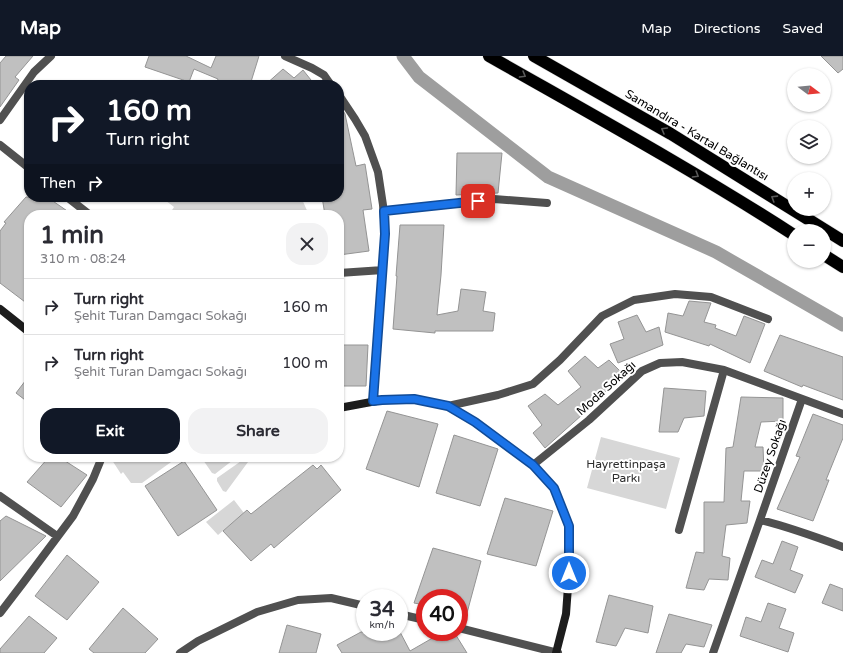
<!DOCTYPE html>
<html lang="en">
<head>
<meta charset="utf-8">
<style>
  body { margin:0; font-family:"Varela Round",sans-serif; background:#f2f2f3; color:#2b2b33; height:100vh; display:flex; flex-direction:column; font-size:15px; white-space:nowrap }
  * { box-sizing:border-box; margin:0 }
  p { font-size:13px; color:#7c7c81 }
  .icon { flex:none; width:22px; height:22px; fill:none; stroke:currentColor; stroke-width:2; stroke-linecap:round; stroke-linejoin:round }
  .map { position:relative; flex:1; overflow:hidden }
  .details { position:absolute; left:24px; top:154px; width:320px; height:252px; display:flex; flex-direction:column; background:#fff; border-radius:16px; box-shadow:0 1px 3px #0004 }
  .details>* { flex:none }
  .banner { position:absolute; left:24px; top:24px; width:320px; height:122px; border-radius:16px; box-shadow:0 1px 3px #0004; background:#111827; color:#fff; overflow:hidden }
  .needle { width:26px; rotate:106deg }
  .fabs { position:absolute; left:787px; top:12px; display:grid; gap:8px }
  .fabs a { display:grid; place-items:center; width:44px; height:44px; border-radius:50%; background:#fff; box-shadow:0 1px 3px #0004; font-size:20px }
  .speed { position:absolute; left:356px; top:533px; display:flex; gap:8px; font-size:20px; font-weight:700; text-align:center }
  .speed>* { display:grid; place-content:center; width:52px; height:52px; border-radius:50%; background:#fff; box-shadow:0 1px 3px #0004; line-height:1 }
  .speed small { font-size:10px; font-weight:400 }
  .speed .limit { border:6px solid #d22; background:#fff; color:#111 }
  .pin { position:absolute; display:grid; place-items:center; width:34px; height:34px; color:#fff; margin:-17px; border-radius:8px; box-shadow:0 2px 6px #0006 }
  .me { position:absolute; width:44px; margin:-22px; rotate:0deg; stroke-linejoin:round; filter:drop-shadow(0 0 3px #0008) }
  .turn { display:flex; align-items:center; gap:14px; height:84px; padding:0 16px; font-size:18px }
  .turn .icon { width:52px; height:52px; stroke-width:2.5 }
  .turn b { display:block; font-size:28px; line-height:34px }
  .then { display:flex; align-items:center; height:38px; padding:0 16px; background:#0003; gap:8px; font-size:15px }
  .round { display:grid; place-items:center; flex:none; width:42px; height:42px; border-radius:16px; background:#f2f2f3 }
  .summary { display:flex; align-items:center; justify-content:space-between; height:68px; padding:0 16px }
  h1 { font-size:24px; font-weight:700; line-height:30px }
  .cta { display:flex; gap:8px; margin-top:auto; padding:8px 16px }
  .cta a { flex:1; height:46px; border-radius:16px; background:#111827; color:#fff; font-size:16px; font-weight:700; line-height:46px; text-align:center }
  .cta a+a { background:#f2f2f3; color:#2b2b33 }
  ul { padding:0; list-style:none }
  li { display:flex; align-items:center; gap:12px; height:56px; padding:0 16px; border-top:1px solid #e1e1e2 }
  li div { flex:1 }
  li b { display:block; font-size:15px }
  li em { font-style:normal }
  header { display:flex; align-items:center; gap:24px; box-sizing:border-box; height:56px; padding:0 20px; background:#111827; color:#fff }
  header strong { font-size:19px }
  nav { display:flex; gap:22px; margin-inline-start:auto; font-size:14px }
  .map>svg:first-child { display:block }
  .green { fill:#d7d7d7 }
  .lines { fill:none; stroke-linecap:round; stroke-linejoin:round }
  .canal { stroke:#9e9e9e; stroke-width:13 }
  .building { fill:#c0c0c0; stroke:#949494 }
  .highway-casing { stroke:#dbdbdb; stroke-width:13 }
  .street { stroke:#505050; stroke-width:8 }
  .secondary { stroke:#1d1d1d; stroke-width:8 }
  .highway { stroke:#000; stroke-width:12 }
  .oneway { stroke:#595959 }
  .route-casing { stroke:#114b97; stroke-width:10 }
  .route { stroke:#1a73e8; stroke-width:7 }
  .labels { text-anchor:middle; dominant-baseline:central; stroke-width:4; stroke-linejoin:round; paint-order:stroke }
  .street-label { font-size:12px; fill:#000; stroke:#fff }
  .park-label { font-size:12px; fill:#2e2e2e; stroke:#fff }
</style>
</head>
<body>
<header>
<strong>Map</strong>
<nav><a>Map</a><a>Directions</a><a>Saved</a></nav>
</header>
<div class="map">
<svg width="843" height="597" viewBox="0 0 843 597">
  <rect width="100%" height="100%" fill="#fff"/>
  <path class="green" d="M161,141H301L309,159H169L174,151Z
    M601,381L680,402L666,453L587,432Z
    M110,401H178L142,427H131L123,416L121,418Z
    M201,401H237L215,418L212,417Z
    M244,403H246L248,406L226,436L223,435L217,425V422Z
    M234,444L244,457L218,479L206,466Z"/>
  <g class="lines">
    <path class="canal" d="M403,0L419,21L548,121L716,196L843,269"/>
  </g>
  <path class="building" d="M6,0H33L15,21L19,24L0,51V7Z
    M149,0H186L211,12L216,0H259L250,29H216L218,23L194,13L189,26L145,11Z
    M821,0H843V13L838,17Z
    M283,13L294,22L303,14L315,29H265Z
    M339,50H340L345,58L356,110L365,108L372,153L363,154L369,195L339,199V159H325L322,141H339Z
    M457,97H502L498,137L456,139Z
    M26,141H47L73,159H29V249L0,227V175L6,167L4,166Z
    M400,169H444L441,219L437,259L458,255L461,233L486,236L483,255L495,257L493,275H435V277L393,273L397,220H396Z
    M689,245L711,247L704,266L716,269L715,272L736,280L744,260L765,268L750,307L710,288L709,290L665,276L668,257L683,260Z
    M637,259L646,276L659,271L663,289L618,307L610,288L624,283L618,266Z
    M780,279L843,301V344L803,329L802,331L764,315Z
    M339,289H368L366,330H339Z
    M585,300L598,312L609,304L623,318L583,358L545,392L533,377L542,369L528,350L545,338L558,349L581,331L568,315Z
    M29,320V347L16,337Z
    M664,332L706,335L704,360L684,362L678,376H659Z
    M741,341L783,342V365L761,366L755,391H763L764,415H744L741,445H750L747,467L726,469L722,500L730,502L728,524L709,523L704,534L686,532L696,496L704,497V446H724L726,392L733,391Z
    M387,355L438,368L419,431L366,413Z
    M813,358L843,369V382L826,424H829L813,465L777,453L800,401L796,400Z
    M454,379L498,393L480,450L436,437Z
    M49,401H59L87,419L61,451L27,426Z
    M184,405L217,454L178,480L145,430Z
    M313,409L317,413L321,409L341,434L274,492L271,488L251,505L223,475L247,454L251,458Z
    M505,442L553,455L536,510L487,498Z
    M6,460L46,480L0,525V465Z
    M782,485L798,491L790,514L803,519L795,537L755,521L762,504L773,508Z
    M433,492L481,505L464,568L459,567V542H425V549L414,547Z
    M67,499L99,526L67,564L35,540Z
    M830,528L843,533V555L822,547Z
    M609,539L653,550L648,577L625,572L616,590L596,586Z
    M768,547L786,553L779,572L794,577L788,596L740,580L746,561L761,566Z
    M123,552L158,583L145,597H94L89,593Z
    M669,558L712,569L704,591L686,588L681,597H656Z
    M29,560L57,582L44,597H0V593Z
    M287,569L321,578L316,597H279Z
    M361,576H400L410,595L443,576H454L467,597H342L337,589Z"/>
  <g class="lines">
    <defs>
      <path id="highway" d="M489,0C591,58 695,115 794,179
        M534,0L671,78L843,185
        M824,199L843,211"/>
    </defs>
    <use href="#highway" class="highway-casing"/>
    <path class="street" d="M285,0L312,12L324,19L331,29
      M339,39L355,63L365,80L378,116L383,149L385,178L373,345
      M0,64L34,16L51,0
      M0,89L29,112
      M67,141L90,159
      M384,155L494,143L547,147
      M339,217L383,214
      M448,350L498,339L533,328L560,304L602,260L634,244L675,238L711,241L768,263
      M533,409L589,364L642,315L660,307L682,306L724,314L843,358
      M0,440L57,480
      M760,464L802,343
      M679,474L724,314
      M0,557L23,527L73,460L93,423L102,401
      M399,558L425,564
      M459,572L558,597
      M180,597L198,585L257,556L298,544L331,542L365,550
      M713,597L760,464C789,471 816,481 843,491"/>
    <path class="secondary" d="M0,253L29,276
      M339,352L382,344L414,343L448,350L475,366L533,409L554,432L569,470V517L566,558L556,597"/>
    <use href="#highway" class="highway"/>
  </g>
  <defs><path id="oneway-chevron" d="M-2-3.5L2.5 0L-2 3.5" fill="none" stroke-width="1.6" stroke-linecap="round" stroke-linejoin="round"/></defs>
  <g class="oneway">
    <use href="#oneway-chevron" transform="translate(523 19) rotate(30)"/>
    <use href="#oneway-chevron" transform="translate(664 74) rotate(-150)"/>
    <use href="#oneway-chevron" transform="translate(696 119) rotate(31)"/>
    <use href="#oneway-chevron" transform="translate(774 142) rotate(-148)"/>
  </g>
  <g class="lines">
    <defs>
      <path id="route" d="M478,145L384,155L385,178L373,345L382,344L414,343L448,350L475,366L533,409L554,432L569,470V517"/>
    </defs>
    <use href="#route" class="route-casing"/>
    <use href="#route" class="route"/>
  </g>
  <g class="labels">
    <g class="street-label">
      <text transform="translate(697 79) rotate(31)">Samandıra - Kartal Bağlantısı</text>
      <text transform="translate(606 332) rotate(-42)">Moda Sokağı</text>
      <text transform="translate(770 400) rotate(-71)">Düzey Sokağı</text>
    </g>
    <g class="park-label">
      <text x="626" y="408">Hayrettinpaşa<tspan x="626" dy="14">Parkı</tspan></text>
    </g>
  </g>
</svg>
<div class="fabs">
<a><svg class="needle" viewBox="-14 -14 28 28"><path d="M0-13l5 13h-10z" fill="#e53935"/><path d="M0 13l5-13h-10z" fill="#7c7c81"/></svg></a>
<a><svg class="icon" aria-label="layers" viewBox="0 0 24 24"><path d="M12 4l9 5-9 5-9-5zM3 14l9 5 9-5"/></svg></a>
<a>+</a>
<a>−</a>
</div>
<div class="speed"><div>34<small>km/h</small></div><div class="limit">40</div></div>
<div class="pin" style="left:478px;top:145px;background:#d93025"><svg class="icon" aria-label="arrive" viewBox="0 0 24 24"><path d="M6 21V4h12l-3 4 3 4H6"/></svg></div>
<svg class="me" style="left:569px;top:517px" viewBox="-20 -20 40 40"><circle r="17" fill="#1a73e8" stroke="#fff" stroke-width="3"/><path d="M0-11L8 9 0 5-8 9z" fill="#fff"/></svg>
<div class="banner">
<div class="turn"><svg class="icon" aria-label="right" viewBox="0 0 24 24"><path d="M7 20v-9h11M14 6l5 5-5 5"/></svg><div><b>160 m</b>Turn right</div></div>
<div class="then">Then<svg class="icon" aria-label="right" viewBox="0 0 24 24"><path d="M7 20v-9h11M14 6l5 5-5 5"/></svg></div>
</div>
<section class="details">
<div class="summary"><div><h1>1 min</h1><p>310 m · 08:24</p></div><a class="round"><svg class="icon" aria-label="close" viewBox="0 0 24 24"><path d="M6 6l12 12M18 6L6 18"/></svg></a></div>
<ul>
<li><svg class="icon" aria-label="right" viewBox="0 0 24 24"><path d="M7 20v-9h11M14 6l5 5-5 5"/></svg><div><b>Turn right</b><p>Şehit Turan Damgacı Sokağı</p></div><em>160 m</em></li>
<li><svg class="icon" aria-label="right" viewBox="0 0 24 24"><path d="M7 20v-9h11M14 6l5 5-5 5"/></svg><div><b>Turn right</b><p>Şehit Turan Damgacı Sokağı</p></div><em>100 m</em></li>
</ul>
<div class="cta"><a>Exit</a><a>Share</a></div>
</section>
</div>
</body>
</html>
